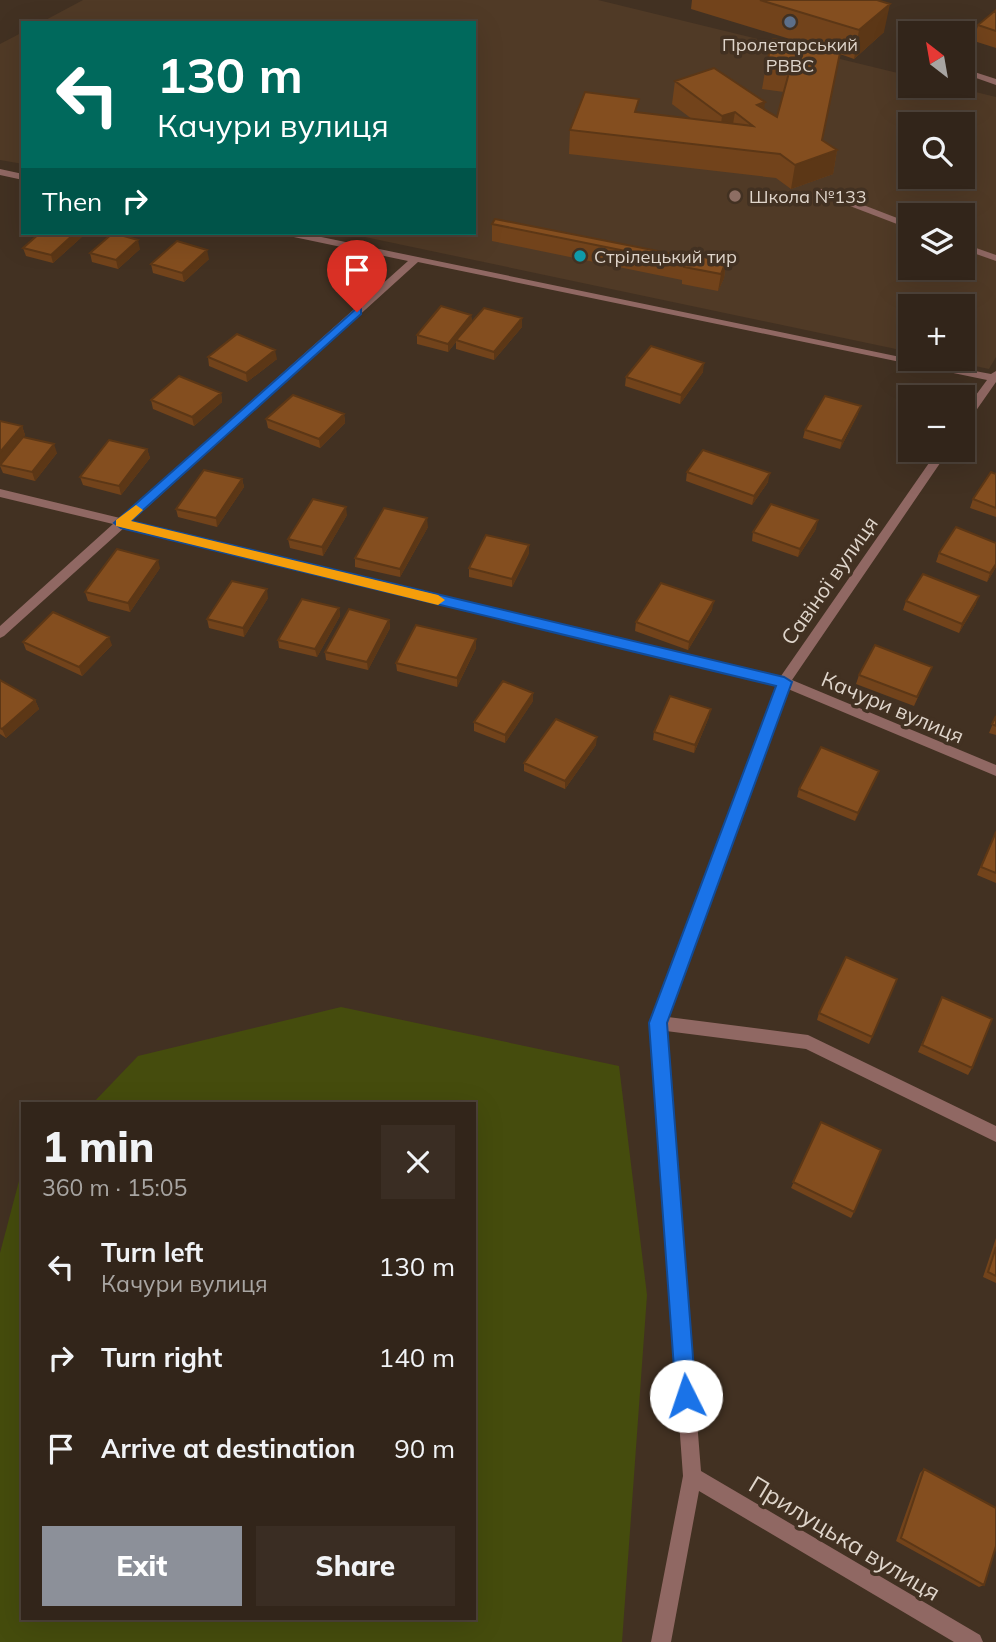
<!DOCTYPE html>
<html lang="en">
<head>
<meta charset="utf-8">
<style>
  body { margin:0; font-family:Mulish,sans-serif; background:#3a2d23; color:#f1f3f6; height:100vh; display:flex; flex-direction:column; font-size:26px; white-space:nowrap }
  * { box-sizing:border-box; margin:0 }
  p { font-size:23px; color:#a8a5a2 }
  .icon { flex:none; width:38px; height:38px; fill:none; stroke:currentColor; stroke-width:2; stroke-linecap:round; stroke-linejoin:round }
  .map { position:relative; flex:1; overflow:hidden }
  .side { position:absolute; left:21px; top:1102px; width:455px; height:518px; display:flex; flex-direction:column; background:#32251a; border-radius:0px; box-shadow:0 7px 28px #0002,0 0 0 2px #4d4239 }
  .side>* { flex:none }
  .top-card { position:absolute; left:21px; top:21px; width:455px; height:214px; border-radius:0px; box-shadow:0 7px 28px #0002,0 0 0 2px #4d4239; background:#00695c; color:#fff; overflow:hidden }
  .needle { width:46px; rotate:329deg }
  .controls { position:absolute; left:898px; top:21px; display:grid; gap:14px }
  .controls a { display:grid; place-items:center; width:77px; height:77px; border-radius:0px; background:#32251a; box-shadow:0 7px 28px #0002,0 0 0 2px #4d4239; font-size:35px }
  .pin { position:absolute; display:grid; place-items:center; width:60px; height:60px; color:#fff; margin:-72px -30px; border-radius:50% 50% 50% 0; rotate:-45deg; box-shadow:0 0 7px #0007 }
  .pin .icon { rotate:45deg }
  .me { position:absolute; width:77px; margin:-38px; rotate:356deg; stroke-linejoin:round; filter:drop-shadow(0 0 5px #0008) }
  .turn { display:flex; align-items:center; gap:24px; height:147px; padding:0 21px; font-size:32px }
  .turn .icon { width:91px; height:91px; stroke-width:2.5 }
  .turn b { display:block; font-size:49px; line-height:60px }
  .then { display:flex; align-items:center; height:66px; padding:0 21px; background:#0003; gap:14px; font-size:26px }
  .round { display:grid; place-items:center; flex:none; width:74px; height:74px; border-radius:0px; background:#3a2d23 }
  .overview { display:flex; align-items:center; justify-content:space-between; height:119px; padding:0 21px }
  h1 { font-size:42px; font-weight:800; line-height:52px }
  .primary-button { display:flex; gap:14px; margin-top:auto; padding:14px 21px }
  .primary-button a { flex:1; height:80px; border-radius:0px; background:#8c9099; color:#fff; font-size:28px; font-weight:800; line-height:80px; text-align:center }
  .primary-button a+a { background:#3a2d23; color:#f1f3f6 }
  ul { padding:0; list-style:none }
  li { display:flex; align-items:center; gap:21px; height:91px; padding:0 21px }
  li div { flex:1 }
  li b { display:block; font-size:26px }
  li em { font-style:normal }
  .map>svg:first-child { display:block }
  .built { fill:#503a26; fill-rule:evenodd }
  .green { fill:#454c0d }
  .lines { fill:none; stroke-linecap:round; stroke-linejoin:round }
  .service { fill:#906863; fill-rule:evenodd }
  .minor { fill:#906863; fill-rule:evenodd }
  .wall { fill:#72431b }
  .shaded-wall { fill:#5c3716 }
  .building { fill:#844e1f; stroke:#5c3716; stroke-width:2 }
  .route { fill:#1a73e8; stroke:#114b97; stroke-width:2 }
  .slow { fill:#f59e0b }
  .service-dot { fill:#5c6f8a; stroke:#423122; stroke-width:2.5 }
  .education-dot { fill:#8d6e63; stroke:#423122; stroke-width:2.5 }
  .culture-dot { fill:#0f9aa8; stroke:#423122; stroke-width:2.5 }
  .labels { text-anchor:middle; dominant-baseline:central; stroke-width:7; stroke-linejoin:round; paint-order:stroke }
  .far-poi-label { font-size:18px; fill:#dfd5cb; stroke:#423122; text-anchor:start }
  .street-label { font-size:21px; fill:#dfd5cb; stroke:#423122 }
  .near-street-label { font-size:24px; fill:#dfd5cb; stroke:#423122 }
</style>
</head>
<body>
<div class="map">
<svg width="996" height="1642" viewBox="0 0 996 1642">
  <rect width="100%" height="100%" fill="#423122"/>
  <path class="built" d="M83,0H598L910,76V86H951L996,97V357L989,369L942,359H962V306H910V352L346,233H474V23H40ZM910,124H962V177H910ZM910,215H962V268H910Z
    M23,32V164L0,160V44Z"/>
  <path class="green" d="M341,1007L619,1066L647,1295L622,1642H0V1253L19,1181L23,1176V1619H474V1104H92L138,1056Z"/>
  <g class="lines">
    <path class="service" d="M905,36H910V41L905,40Z
      M962,68L996,79V85L962,73Z
      M816,189H822L910,223V229L816,193Z
      M962,243L996,255V261L962,249Z"/>
    <path class="minor" d="M0,169L23,174V180L0,175Z
      M284,233H302L910,359L991,374L996,371V382L966,425L962,426V414L987,380L418,262L132,521L781,676L938,450H949L792,680L996,765V776L788,689L668,1017L808,1035L996,1126V1142L806,1049L666,1031L701,1471L980,1635L983,1642H954L699,1491L671,1642H651L683,1476L650,1023L776,685L125,527L4,636L0,638V626L113,524L0,497V489L120,518L408,261L289,236Z"/>
  </g>
  <path class="wall" d="M692,0H877L884,32L854,59L840,54L822,140L837,150L833,174L791,189L776,178L569,154L570,130L638,112L692,119L672,104L675,81L764,110L777,117L784,92L762,89L766,66L803,43L691,9Z
    M996,10V48L974,41L978,25Z
    M492,224L688,257L726,261L724,278L718,291L682,284V280L492,241Z
    M40,233H83L84,235L53,263L26,256L23,248Z
    M140,249L118,269L92,262L90,253Z
    M209,259L184,282L153,273L151,264Z
    M471,315L472,323L522,318V327L494,360L456,349V342L448,352L417,344V335Z
    M208,357L277,359L247,382L209,366Z
    M703,372L680,404L625,386L626,377Z
    M221,393L222,402L194,426L153,409L151,400Z
    M344,414L345,423L320,448L268,428L266,419Z
    M858,414L840,449L803,438L805,430Z
    M0,421L22,426L25,435L23,437L57,453L35,481L3,473L0,466Z
    M147,449L150,458L121,495L83,485L80,477Z
    M687,472L768,482L752,505L686,481Z
    M996,474V517L970,508L973,499Z
    M242,479L244,487L217,527L178,517L176,509Z
    M347,515L323,556L290,548L288,539Z
    M428,527L400,577L355,567V558Z
    M816,529L798,557L752,541L753,532Z
    M529,553L512,587L469,577V568Z
    M939,553L996,567L987,582L936,562Z
    M160,568L130,612L88,601L85,592Z
    M268,598L244,637L209,628L207,619Z
    M906,601L976,604L959,633L903,610Z
    M339,608L340,616L317,657L279,648L278,640Z
    M712,610L688,650L635,631L636,622Z
    M389,620L390,628L368,670L326,660L325,652Z
    M476,639V648L457,687L397,671L396,663Z
    M23,642L112,645L82,676L26,650Z
    M859,675H928L914,706L856,684Z
    M0,680L35,700L39,709L6,738L0,734Z
    M533,701L505,743L474,731V722Z
    M996,716V735L989,733Z
    M709,717L694,753L653,740L654,732Z
    M596,745L565,789L524,771V763Z
    M879,771L855,821L797,797L799,789Z
    M996,831V883L977,875Z
    M897,979L869,1044L817,1020L819,1013Z
    M942,997L972,1068L968,1075L918,1052Z
    M821,1122L854,1212L851,1218L791,1188Z
    M996,1238V1283L983,1277Z
    M924,1469L984,1585L979,1587L896,1541L920,1473Z"/>
  <path class="shaded-wall" d="M890,4L884,32L854,59L859,30Z
    M765,102L762,126L757,105Z
    M735,112L731,136L719,140L722,116Z
    M837,150L833,174L791,189L795,165Z
    M75,233H83L84,235L53,263L51,255Z
    M138,240L140,249L118,269L116,260Z
    M207,250L209,259L184,282L182,273Z
    M726,261L724,278L718,291L721,274Z
    M471,315L472,324L456,340V342L448,352V344Z
    M522,318V327L494,360V352Z
    M275,350L277,359L247,382L246,373Z
    M704,363L703,372L680,404L681,395Z
    M221,393L222,402L194,426L192,417Z
    M861,406L858,414L840,449L842,441Z
    M344,414L345,423L320,448L319,439Z
    M22,426L25,435L0,465V452Z
    M54,444L57,453L35,481L32,472Z
    M147,449L150,458L121,495L119,486Z
    M770,473L768,482L752,505L754,496Z
    M242,479L244,487L217,527L216,518Z
    M346,507L347,515L323,556L322,547Z
    M427,518L428,527L400,577V569Z
    M818,520L816,529L798,557L800,549Z
    M529,545V553L512,587V579Z
    M158,560L160,568L130,612L128,603Z
    M996,564V567L987,582L990,573Z
    M267,589L268,598L244,637L243,628Z
    M979,596L976,604L959,633L962,624Z
    M714,601L712,610L688,650L689,642Z
    M339,608L340,616L317,657L315,649Z
    M389,620L390,628L368,670L367,662Z
    M109,637L112,645L82,676L79,667Z
    M476,639V648L457,687V678Z
    M533,693V701L505,743V735Z
    M35,700L39,709L6,738L2,729Z
    M711,709L709,717L694,753L695,745Z
    M597,737L596,745L565,789V781Z
    M879,771L876,779L855,821L858,813Z"/>
  <path class="building" d="M760,0H877L890,4L859,30Z
    M996,10V31L978,25Z
    M773,39L841,48L822,140L837,150L795,165L780,154L570,130L585,92L639,99L635,112L753,126L735,112L722,116L675,81L714,68L765,102L757,105L777,117L790,69L766,66Z
    M495,219L688,257L690,254L726,261L721,274L684,267L685,263L492,224Z
    M40,233H75L51,255L23,248Z
    M113,233L138,240L116,260L90,253Z
    M177,241L207,250L182,273L151,264Z
    M441,306L471,315L448,344L417,335Z
    M484,308L522,318L494,352L456,340Z
    M237,334L275,350L246,373L208,357Z
    M651,346L704,363L681,395L626,377Z
    M179,376L221,393L192,417L151,400Z
    M293,395L344,414L319,439L266,419Z
    M825,396L861,406L842,441L805,430Z
    M0,421L22,426L0,452Z
    M23,437L54,444L32,472L0,465Z
    M109,440L147,449L119,486L80,477Z
    M703,450L770,473L754,496L687,472Z
    M204,470L242,479L216,518L176,509Z
    M991,472L996,474V508L973,499Z
    M313,499L346,507L322,547L288,539Z
    M771,504L818,520L800,549L753,532Z
    M384,508L427,518L400,569L355,558Z
    M956,527L996,543V564L990,573L939,553Z
    M486,535L529,545L512,579L469,568Z
    M117,549L158,560L128,603L85,592Z
    M923,574L979,596L962,624L906,601Z
    M232,581L267,589L243,628L207,619Z
    M661,583L714,601L689,642L636,622Z
    M302,599L339,608L315,649L278,640Z
    M349,609L389,620L367,662L325,652Z
    M53,612L109,637L79,667L23,642Z
    M416,625L476,639L457,678L396,663Z
    M875,645L932,667L917,697L859,675Z
    M0,680L35,700L2,729L0,728Z
    M503,681L533,693L505,735L474,722Z
    M670,696L711,709L695,745L654,732Z
    M996,716V726L992,724Z
    M556,719L597,737L565,781L524,763Z
    M821,747L879,771L858,813L799,789Z
    M996,832V873L981,867Z
    M846,957L897,979L872,1037L819,1013Z
    M942,997L992,1019L972,1068L922,1045Z
    M821,1122L881,1150L854,1212L793,1182Z
    M996,1247V1276L988,1272Z
    M924,1469L996,1508V1546L984,1585L901,1538Z"/>
  <path class="route" d="M357,308L361,309V314L131,521L784,677L792,682L667,1023L696,1396L693,1404L686,1407L679,1404L676,1396L649,1023L776,686L121,528L114,523Z"/>
  <path class="slow" d="M136,505L143,510L131,521L438,595L445,600L438,605L116,526V520Z"/>
  <circle class="service-dot" cx="790" cy="22" r="7"/>
  <circle class="education-dot" cx="735" cy="196" r="7"/>
  <circle class="culture-dot" cx="580" cy="256" r="7"/>
  <g class="labels">
    <g class="far-poi-label">
      <text x="790" y="44" text-anchor="middle">Пролетарський<tspan x="790" dy="21">РВВС</tspan></text>
      <text x="749" y="196">Школа №133</text>
      <text x="594" y="256">Стрілецький тир</text>
    </g>
    <g class="street-label">
      <text transform="translate(829 580) rotate(-55)">Савіної вулиця</text>
      <text transform="translate(893 707) rotate(23)">Качури вулиця</text>
    </g>
    <g class="near-street-label">
      <text transform="translate(845 1538) rotate(31)">Прилуцька вулиця</text>
    </g>
  </g>
</svg>
<div class="controls">
<a><svg class="needle" viewBox="-14 -14 28 28"><path d="M0-13l5 13h-10z" fill="#e53935"/><path d="M0 13l5-13h-10z" fill="#a8a5a2"/></svg></a>
<a><svg class="icon" aria-label="search" viewBox="0 0 24 24"><circle cx="10" cy="10" r="6"/><path d="M15 15l6 6"/></svg></a>
<a><svg class="icon" aria-label="layers" viewBox="0 0 24 24"><path d="M12 4l9 5-9 5-9-5zM3 14l9 5 9-5"/></svg></a>
<a>+</a>
<a>−</a>
</div>
<div class="pin" style="left:357px;top:312px;background:#d93025"><svg class="icon" aria-label="arrive" viewBox="0 0 24 24"><path d="M6 21V4h12l-3 4 3 4H6"/></svg></div>
<svg class="me" style="left:686px;top:1396px" viewBox="-20 -20 40 40"><circle r="19" fill="#fff"/><path d="M0-13L10 11 0 6-10 11z" fill="#1a73e8"/></svg>
<div class="top-card">
<div class="turn"><svg class="icon" aria-label="left" viewBox="0 0 24 24"><path d="M17 20v-9H6M10 6l-5 5 5 5"/></svg><div><b>130 m</b>Качури вулиця</div></div>
<div class="then">Then<svg class="icon" aria-label="right" viewBox="0 0 24 24"><path d="M7 20v-9h11M14 6l5 5-5 5"/></svg></div>
</div>
<section class="side">
<div class="overview"><div><h1>1 min</h1><p>360 m · 15:05</p></div><a class="round"><svg class="icon" aria-label="close" viewBox="0 0 24 24"><path d="M6 6l12 12M18 6L6 18"/></svg></a></div>
<ul>
<li><svg class="icon" aria-label="left" viewBox="0 0 24 24"><path d="M17 20v-9H6M10 6l-5 5 5 5"/></svg><div><b>Turn left</b><p>Качури вулиця</p></div><em>130 m</em></li>
<li><svg class="icon" aria-label="right" viewBox="0 0 24 24"><path d="M7 20v-9h11M14 6l5 5-5 5"/></svg><div><b>Turn right</b></div><em>140 m</em></li>
<li><svg class="icon" aria-label="arrive" viewBox="0 0 24 24"><path d="M6 21V4h12l-3 4 3 4H6"/></svg><div><b>Arrive at destination</b></div><em>90 m</em></li>
</ul>
<div class="primary-button"><a>Exit</a><a>Share</a></div>
</section>
</div>
</body>
</html>
